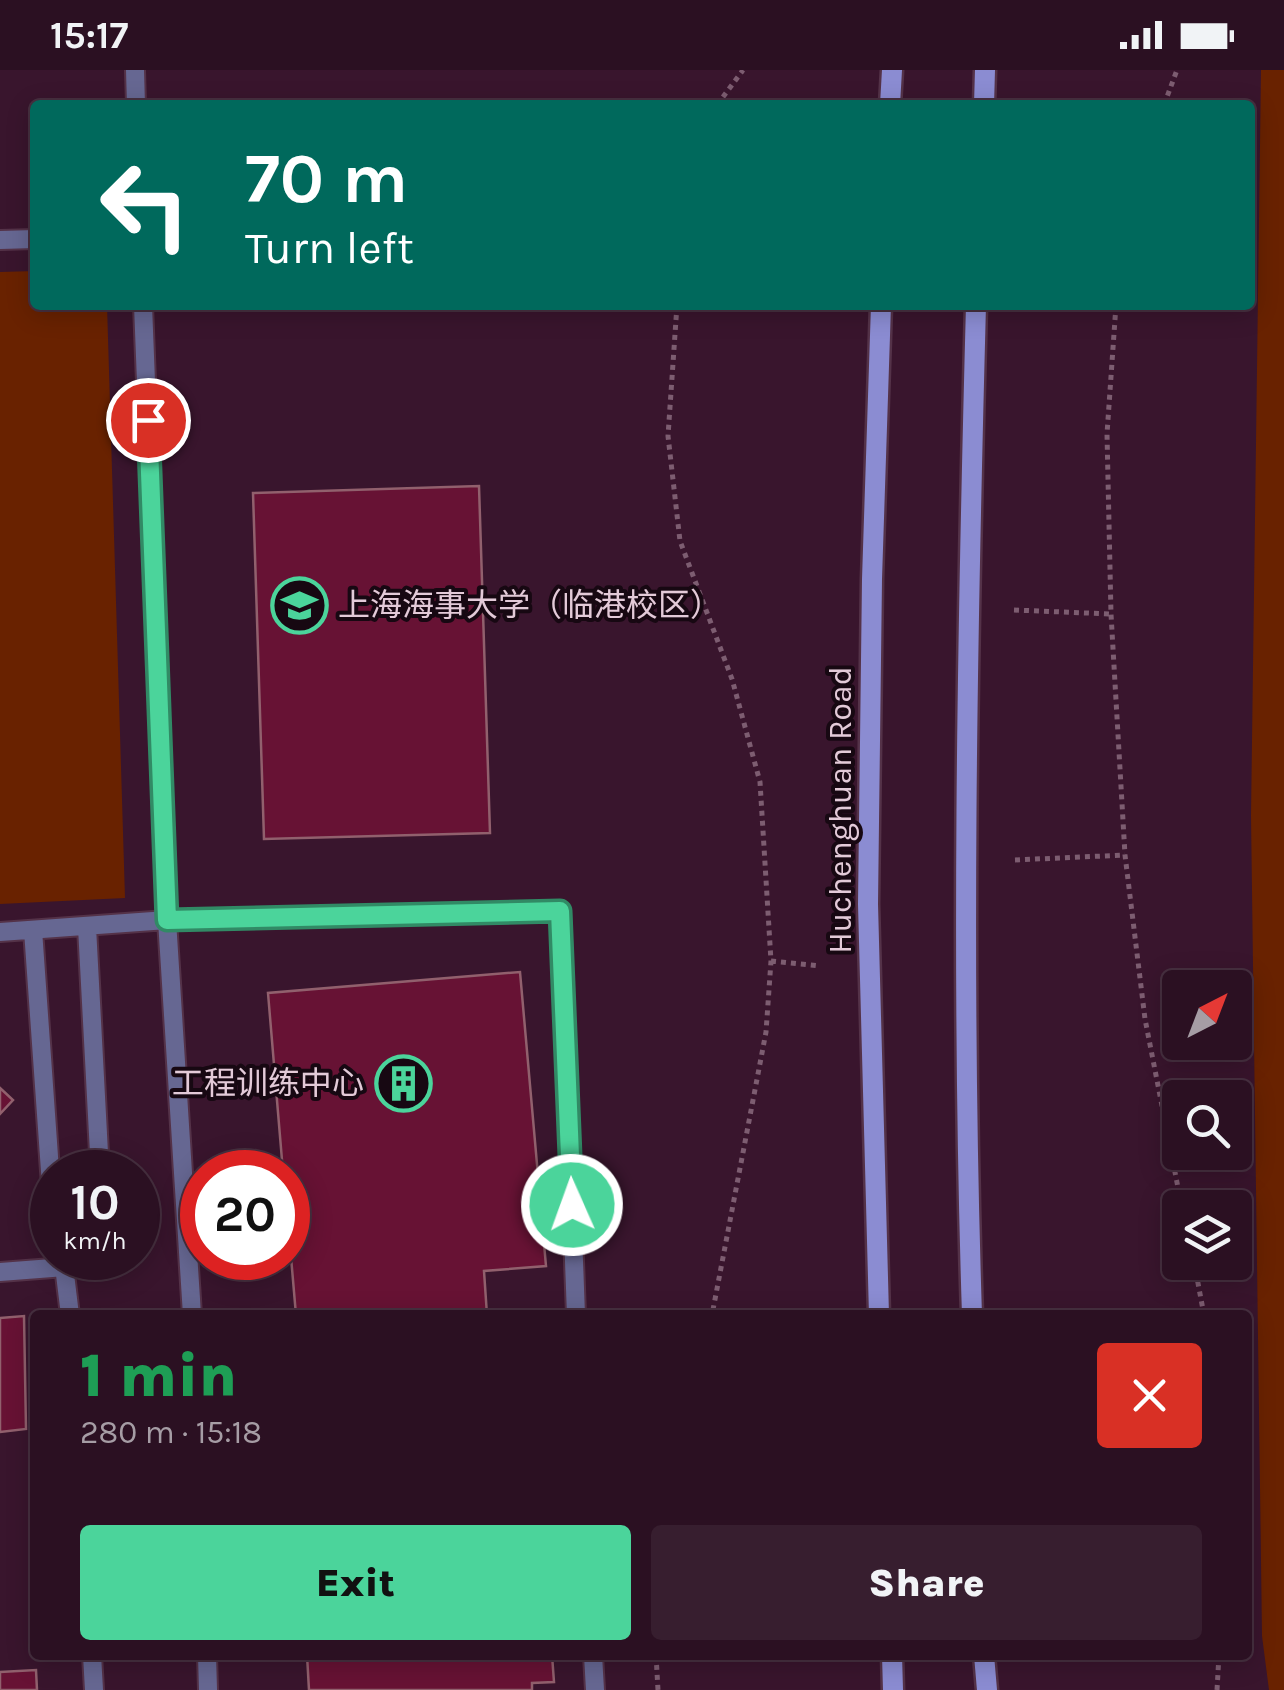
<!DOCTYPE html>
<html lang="en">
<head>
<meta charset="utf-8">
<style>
  body { margin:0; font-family:Karla,"Noto Sans SC",sans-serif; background:#371e2f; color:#f1f3f6; height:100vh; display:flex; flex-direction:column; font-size:38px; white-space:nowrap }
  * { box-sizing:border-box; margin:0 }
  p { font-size:32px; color:#a69da5 }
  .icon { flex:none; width:55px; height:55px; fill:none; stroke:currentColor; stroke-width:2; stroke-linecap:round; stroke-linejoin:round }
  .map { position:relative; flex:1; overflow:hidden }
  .drawer { position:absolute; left:30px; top:1240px; width:1222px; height:350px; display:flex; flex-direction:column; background:#2b1022; border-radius:10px; box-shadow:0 5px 25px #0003,0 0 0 2px #473040 }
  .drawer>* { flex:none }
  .banner { position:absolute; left:30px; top:30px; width:1225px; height:210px; border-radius:10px; box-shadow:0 5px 25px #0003,0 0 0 2px #473040; background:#00695c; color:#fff; overflow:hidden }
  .needle { width:65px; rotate:42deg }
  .tools { position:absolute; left:1162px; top:900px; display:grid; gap:20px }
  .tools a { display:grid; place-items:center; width:90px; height:90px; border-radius:10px; background:#2b1022; box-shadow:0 5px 25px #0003,0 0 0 2px #473040; font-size:50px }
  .speed { position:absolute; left:30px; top:1080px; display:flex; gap:20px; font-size:50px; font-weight:700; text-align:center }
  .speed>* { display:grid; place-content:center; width:130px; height:130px; border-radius:50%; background:#2b1022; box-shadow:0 5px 25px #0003,0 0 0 2px #473040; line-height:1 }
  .speed small { font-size:25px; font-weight:400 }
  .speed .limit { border:15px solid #d22; background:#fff; color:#111 }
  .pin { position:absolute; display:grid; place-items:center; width:85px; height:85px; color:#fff; margin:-42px; border:5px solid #fff; border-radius:50%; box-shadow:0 2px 10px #0007 }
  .me { position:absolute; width:110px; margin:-55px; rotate:358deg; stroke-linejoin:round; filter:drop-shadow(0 0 8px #0008) }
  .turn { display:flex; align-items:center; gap:35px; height:210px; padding:0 50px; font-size:45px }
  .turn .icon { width:130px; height:130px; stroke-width:2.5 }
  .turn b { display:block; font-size:70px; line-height:85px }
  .round { display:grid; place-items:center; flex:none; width:105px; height:105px; border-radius:10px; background:#371e2f }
  .overview { display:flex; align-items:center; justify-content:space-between; height:170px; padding:0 50px }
  h1 { font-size:60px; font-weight:800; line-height:75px; color:#1e9e55 }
  .action { display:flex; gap:20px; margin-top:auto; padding:20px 50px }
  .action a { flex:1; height:115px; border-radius:10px; background:#4bd49b; color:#111; font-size:40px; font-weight:800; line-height:115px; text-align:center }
  .action a+a { background:#371e2f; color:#f1f3f6 }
  .status { display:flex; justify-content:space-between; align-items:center; height:70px; padding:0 50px; background:#2b1022; direction:ltr }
  .status svg { height:28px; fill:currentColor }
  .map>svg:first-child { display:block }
  .green { fill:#692200 }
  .building { fill:#671234; stroke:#91606d; stroke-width:2.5 }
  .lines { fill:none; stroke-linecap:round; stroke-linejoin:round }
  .lane-casing { stroke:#543248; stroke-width:22 }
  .secondary-casing { stroke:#543248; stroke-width:25 }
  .path { stroke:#7d5d71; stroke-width:5; stroke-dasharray:5 5; stroke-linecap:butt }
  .lane { stroke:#666792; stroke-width:18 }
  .secondary { stroke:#8b8cd2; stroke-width:20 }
  .route-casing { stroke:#318a65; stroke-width:25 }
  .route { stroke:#4bd49b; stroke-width:18 }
  .labels { text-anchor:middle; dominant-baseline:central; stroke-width:8; stroke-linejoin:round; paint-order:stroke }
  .poi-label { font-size:32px; fill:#e3cad8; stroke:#170812; text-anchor:start }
  .street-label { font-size:32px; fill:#e3cad8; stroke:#170812 }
</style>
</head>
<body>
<div class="status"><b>15:17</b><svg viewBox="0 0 49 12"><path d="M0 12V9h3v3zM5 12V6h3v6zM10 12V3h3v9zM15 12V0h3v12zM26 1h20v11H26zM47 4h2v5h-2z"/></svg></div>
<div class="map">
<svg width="1284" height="1620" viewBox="0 0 1284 1620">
  <rect width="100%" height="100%" fill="#39152d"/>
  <path class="green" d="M1261,0H1284V1620H1269L1262,1566L1251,746Z
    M35,201V235H107L125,828L0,834V202Z"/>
  <path class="building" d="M479,416L490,763L264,769L253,423Z
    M520,902L546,1196L484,1201L487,1245H296L288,1152V1102H283L268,923Z
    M0,1018L13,1030L0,1044Z
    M24,1246L26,1359L0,1362V1248Z
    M307,1585H552L554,1612L532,1613V1620H309Z
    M36,1600L37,1620H0V1602Z"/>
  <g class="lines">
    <defs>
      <path id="lane" d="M135,0L136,35
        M0,170L35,169
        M143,235L167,850L192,1245
        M87,857L100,1102
        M33,860L52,1129
        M0,862L167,850L561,841L576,1245
        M63,1188L70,1245
        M0,1202L65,1197
        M92,1585L94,1620
        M207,1585L208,1620
        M593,1585L595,1620"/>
      <path id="secondary" d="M890,35L892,0
        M984,35L985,0
        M879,1245L868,834L872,509L881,235
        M972,1245C961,908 967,572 976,235
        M892,1585L893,1620
        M984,1585L987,1620"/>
    </defs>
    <use href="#lane" class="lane-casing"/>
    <use href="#secondary" class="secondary-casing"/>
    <path class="path" d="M717,35L743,0
      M1164,35L1177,0
      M677,235L668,366L680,471L732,609L760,712L771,891L766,962L712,1245
      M1116,235L1107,364L1111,544L1125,785L1145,949L1182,1138
      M1014,540L1111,544
      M1015,790L1125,785
      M771,891L820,896
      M1194,1192L1204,1245
      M656,1585L658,1620
      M1217,1620L1219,1585"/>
    <use href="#lane" class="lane"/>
    <use href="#secondary" class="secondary"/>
  </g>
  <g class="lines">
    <defs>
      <path id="route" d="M148,350L167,850L560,841L572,1135"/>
    </defs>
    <use href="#route" class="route-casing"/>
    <use href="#route" class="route"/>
  </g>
  <defs>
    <symbol id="university-ring" viewBox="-11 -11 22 22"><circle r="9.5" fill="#170812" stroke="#4bd49b" stroke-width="1.5"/><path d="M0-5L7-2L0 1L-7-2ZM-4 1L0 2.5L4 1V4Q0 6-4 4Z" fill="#4bd49b"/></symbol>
    <symbol id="building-ring" viewBox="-11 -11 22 22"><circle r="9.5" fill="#170812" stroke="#4bd49b" stroke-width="1.5"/><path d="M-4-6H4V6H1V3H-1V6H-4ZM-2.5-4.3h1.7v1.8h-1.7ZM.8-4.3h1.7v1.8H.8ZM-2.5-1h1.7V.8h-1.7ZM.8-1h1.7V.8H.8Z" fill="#4bd49b"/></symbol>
  </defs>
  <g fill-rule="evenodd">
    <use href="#university-ring" x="268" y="504" width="63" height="63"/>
    <use href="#building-ring" x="372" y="982" width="63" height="63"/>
  </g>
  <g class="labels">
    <g class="poi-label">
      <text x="338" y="535">上海海事大学（临港校区）</text>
      <text x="364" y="1013" text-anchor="end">工程训练中心</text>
    </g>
    <g class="street-label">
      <text transform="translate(840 740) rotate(-90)">Huchenghuan Road</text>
    </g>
  </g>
</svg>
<div class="tools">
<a><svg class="needle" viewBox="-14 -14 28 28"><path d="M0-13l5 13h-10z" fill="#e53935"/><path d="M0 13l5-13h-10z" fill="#a69da5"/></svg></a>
<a><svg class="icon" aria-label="search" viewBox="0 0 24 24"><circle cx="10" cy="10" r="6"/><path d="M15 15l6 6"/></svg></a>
<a><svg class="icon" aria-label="layers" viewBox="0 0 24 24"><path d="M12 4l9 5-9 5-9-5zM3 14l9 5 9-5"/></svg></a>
</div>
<div class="speed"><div>10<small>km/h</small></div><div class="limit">20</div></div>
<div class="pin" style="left:148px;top:350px;background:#d93025"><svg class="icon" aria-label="arrive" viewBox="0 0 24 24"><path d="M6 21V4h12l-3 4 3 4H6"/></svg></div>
<svg class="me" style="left:572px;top:1135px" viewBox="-20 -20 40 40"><circle r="17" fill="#4bd49b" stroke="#fff" stroke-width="3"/><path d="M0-11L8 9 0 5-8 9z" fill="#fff"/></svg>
<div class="banner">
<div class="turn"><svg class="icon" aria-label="left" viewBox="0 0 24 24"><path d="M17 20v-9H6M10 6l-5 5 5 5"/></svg><div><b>70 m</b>Turn left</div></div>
</div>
<section class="drawer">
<div class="overview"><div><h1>1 min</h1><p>280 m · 15:18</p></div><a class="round" style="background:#d93025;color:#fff"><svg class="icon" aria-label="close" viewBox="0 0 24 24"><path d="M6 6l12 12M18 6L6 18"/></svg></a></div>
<div class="action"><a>Exit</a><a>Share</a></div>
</section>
</div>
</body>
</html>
